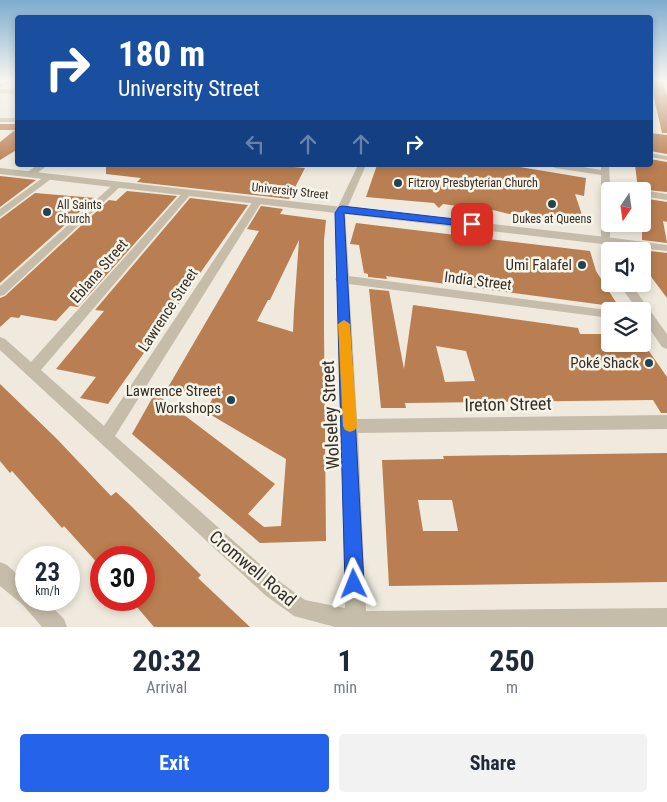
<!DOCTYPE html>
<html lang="en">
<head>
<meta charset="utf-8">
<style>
  body { margin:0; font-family:"Roboto Condensed",sans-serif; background:#f2f2f3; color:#1f2937; height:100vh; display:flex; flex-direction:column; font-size:19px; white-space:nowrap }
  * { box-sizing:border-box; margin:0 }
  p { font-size:16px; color:#747a83 }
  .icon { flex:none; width:28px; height:28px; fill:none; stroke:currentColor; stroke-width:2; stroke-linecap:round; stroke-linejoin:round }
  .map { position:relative; height:627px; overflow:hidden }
  .details { display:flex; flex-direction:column; background:#fff; flex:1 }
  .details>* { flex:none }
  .banner { position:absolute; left:15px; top:15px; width:638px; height:152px; border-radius:5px; box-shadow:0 2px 8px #0003; background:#1a4fa0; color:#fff; overflow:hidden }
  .needle { width:32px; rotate:193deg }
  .controls { position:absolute; left:601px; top:182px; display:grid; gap:10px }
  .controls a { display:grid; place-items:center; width:50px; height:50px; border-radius:5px; background:#fff; box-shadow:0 2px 8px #0003; font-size:25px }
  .speed { position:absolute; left:15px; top:546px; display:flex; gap:10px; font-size:25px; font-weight:700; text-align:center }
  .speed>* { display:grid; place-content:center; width:65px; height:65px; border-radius:50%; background:#fff; box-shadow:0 2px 8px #0003; line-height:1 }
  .speed small { font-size:12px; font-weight:400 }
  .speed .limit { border:8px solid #d22; background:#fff; color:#111 }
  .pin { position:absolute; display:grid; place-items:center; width:42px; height:42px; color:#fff; margin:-21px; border-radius:10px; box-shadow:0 2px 8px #0006 }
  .me { position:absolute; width:55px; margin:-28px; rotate:358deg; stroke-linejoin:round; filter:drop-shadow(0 0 4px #0008) }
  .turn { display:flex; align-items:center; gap:18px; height:105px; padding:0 20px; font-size:22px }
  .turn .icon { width:65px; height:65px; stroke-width:2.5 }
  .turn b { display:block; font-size:35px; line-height:42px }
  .lanes { display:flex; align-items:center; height:48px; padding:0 20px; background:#0003; justify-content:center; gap:25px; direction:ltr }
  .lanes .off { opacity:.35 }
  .eta { display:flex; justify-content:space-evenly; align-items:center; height:85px; text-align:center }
  .eta b { font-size:30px; font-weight:700; line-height:35px }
  .primary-button { display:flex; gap:10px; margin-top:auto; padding:10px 20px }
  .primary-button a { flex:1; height:58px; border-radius:5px; background:#2563eb; color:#fff; font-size:20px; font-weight:700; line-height:58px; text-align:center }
  .primary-button a+a { background:#f2f2f3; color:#1f2937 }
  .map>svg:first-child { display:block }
  .building { fill:#b97e51; fill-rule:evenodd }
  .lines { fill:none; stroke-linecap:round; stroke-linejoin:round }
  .minor { fill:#c6bcaa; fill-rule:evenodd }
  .tertiary { fill:#c6bcaa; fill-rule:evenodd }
  .route { fill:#2563eb; stroke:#184099 }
  .slow { fill:#f59e0b }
  .poi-dot { fill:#234551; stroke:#f7f4e9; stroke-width:2 }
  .labels { text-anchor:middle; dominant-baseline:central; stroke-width:5; stroke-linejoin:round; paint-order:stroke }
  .far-poi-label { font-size:12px; fill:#342f29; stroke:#f7f4e9; text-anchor:start }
  .far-street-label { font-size:12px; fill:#342f29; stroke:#f7f4e9 }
  .poi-label { font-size:15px; fill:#342f29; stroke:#f7f4e9; text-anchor:end }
  .street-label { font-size:15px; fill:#342f29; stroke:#f7f4e9 }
  .near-street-label { font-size:18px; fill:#342f29; stroke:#f7f4e9 }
</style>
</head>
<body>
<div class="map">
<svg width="667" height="627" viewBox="0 0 667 627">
  <rect width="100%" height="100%" fill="#efeadd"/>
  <path class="building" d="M650,80H662L667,95V133H662Z
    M0,124H18V149L0,160V142L15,130H0Z
    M650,133L667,135V154L650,151Z
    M650,159L667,162V192L638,189L635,165H650Z
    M106,165H272L305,168L289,199L137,182L141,178L106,174Z
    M377,165H508L586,178L584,196L575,194L582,215L568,222L541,219L540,216L528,215V211L509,214L489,209L485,212L480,208L466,206L462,211L457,206L443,204L439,208L434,203L366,197Z
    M0,176L36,180L0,207Z
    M127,191L177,196L78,307L70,306L56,321L21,315L19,318L11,317L0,327V298L5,296L109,200L116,201Z
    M35,193L95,198L0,283V219Z
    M190,198L248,205L108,404L80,398L96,377L56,369L104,311L95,310Z
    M642,198L667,202V222L663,221L667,243L642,240Z
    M261,206L283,209L280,214L326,220L324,240V331L326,541L260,543L132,434L155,393L275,484L248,514L264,527L281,526L286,459L206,412L213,397L167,389L259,231L247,229ZM299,240L294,310L293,332L257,321L268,300H270Z
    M356,223L590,251L596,271L619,307L386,276L387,279L368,277V274L364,273L359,245L350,244Z
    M642,250L667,253V298L652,278L642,257Z
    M369,289L389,291L404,369L413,305L578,328L580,334H610V344H644L667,377V413H661L653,400L405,403L406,408H381ZM436,346L466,351L475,381L445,382Z
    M0,384L56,438L111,496L116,492L129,504L201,575L198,578L250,627H154L131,600H144V558H101V567L64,526L62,528L12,471L10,473L0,461Z
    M667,453V582L389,586L382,460L444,459L443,456ZM418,500H452L458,531H423Z"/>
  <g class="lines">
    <path class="minor" d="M7,80H14L0,88V84Z
      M0,89L18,90V94L0,93Z
      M0,118H18V122H0Z
      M650,153L667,156V160L650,157Z
      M38,165H48L33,176H27V172Z
      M358,165H366L345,213L349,276L615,311H610V318L349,284L357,419L667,415V429L358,433L366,611L667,608V627H335L294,616L265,595L0,350V337L5,339L31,362L185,190H191V194L41,370L104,426L255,198H261L263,200L115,436L279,581L305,600L345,608L337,282L335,279L337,276L335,213Z
      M551,165H571L601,170V165H609L610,185L634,189L635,191H610V242H602L601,240V175L555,168Z
      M48,174L55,176L0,217V209Z
      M116,182L123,184L4,295L0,296V286Z
      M642,190L667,194V200L642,196V191H639Z
      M0,562L7,565L26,582V600H45L64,619L67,627H42L23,605L0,586Z"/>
    <path class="tertiary" d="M0,168L606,237L667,245V251L613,245L614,251H610V259L605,256L602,244L0,174Z
      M619,284H631L667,334V349L662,347L642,318V311H638Z"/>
  </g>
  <linearGradient id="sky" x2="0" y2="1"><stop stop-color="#7eaccf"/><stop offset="0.48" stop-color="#f8f6f0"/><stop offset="1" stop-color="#f8f6f0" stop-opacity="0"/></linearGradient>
  <rect width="667" height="167" fill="url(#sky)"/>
  <path class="route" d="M342,206L472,221L476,224L472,227L344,213L364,584L361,590L354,593L348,590L345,584L335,213L339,207Z"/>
  <path class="slow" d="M344,320L350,324L357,426L355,430L350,432L345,430L343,426L338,324Z"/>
  <g class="poi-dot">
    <circle cx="398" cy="183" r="5"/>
    <circle cx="552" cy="204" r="5"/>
    <circle cx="47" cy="212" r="5"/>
    <circle cx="582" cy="265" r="5"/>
    <circle cx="649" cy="363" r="5"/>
    <circle cx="231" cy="400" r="5"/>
  </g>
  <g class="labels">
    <g class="far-poi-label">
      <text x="408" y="183">Fitzroy Presbyterian Church</text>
      <text x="57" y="205">All Saints<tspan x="57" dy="14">Church</tspan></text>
      <text x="552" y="219" text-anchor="middle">Dukes at Queens</text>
    </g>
    <g class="far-street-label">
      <text transform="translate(290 191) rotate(6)">University Street</text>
    </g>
    <g class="poi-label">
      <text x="572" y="265">Umi Falafel</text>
      <text x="639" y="363">Poké Shack</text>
      <text x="221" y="391">Lawrence Street<tspan x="221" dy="17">Workshops</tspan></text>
    </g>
    <g class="street-label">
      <text transform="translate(99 271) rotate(-49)">Eblana Street</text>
      <text transform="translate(478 281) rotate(7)">India Street</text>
      <text transform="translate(168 310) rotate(-57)">Lawrence Street</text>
    </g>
    <g class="near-street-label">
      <text transform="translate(508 404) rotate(-1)">Ireton Street</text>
      <text transform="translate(330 415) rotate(-93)">Wolseley Street</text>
      <text transform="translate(253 568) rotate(40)">Cromwell Road</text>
    </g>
  </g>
</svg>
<div class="controls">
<a><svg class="needle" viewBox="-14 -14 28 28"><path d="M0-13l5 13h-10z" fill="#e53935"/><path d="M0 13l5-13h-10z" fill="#747a83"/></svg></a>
<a><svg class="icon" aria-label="sound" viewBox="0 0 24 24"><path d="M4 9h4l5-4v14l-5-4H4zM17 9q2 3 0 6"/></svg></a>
<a><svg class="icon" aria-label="layers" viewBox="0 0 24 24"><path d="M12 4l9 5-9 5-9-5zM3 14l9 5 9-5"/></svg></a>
</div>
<div class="speed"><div>23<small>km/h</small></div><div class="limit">30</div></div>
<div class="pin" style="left:472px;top:224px;background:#d93025"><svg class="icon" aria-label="arrive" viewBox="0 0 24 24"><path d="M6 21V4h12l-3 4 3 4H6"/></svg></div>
<svg class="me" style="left:354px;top:584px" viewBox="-20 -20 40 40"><path d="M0-17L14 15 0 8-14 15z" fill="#2563eb" stroke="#fff" stroke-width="4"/></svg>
<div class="banner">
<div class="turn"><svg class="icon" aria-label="right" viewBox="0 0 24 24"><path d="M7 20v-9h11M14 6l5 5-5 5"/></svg><div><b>180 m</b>University Street</div></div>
<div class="lanes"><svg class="icon off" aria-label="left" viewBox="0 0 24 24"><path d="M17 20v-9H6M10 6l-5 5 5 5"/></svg><svg class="icon off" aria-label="ahead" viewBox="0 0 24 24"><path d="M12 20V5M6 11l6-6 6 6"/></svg><svg class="icon off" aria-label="ahead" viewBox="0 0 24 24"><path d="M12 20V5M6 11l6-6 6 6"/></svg><svg class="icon" aria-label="right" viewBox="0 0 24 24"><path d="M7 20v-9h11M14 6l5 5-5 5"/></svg></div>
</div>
</div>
<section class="details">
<div class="eta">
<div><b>20:32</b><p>Arrival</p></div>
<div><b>1</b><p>min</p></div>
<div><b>250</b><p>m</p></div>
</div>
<div class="primary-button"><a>Exit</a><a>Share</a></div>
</section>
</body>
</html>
